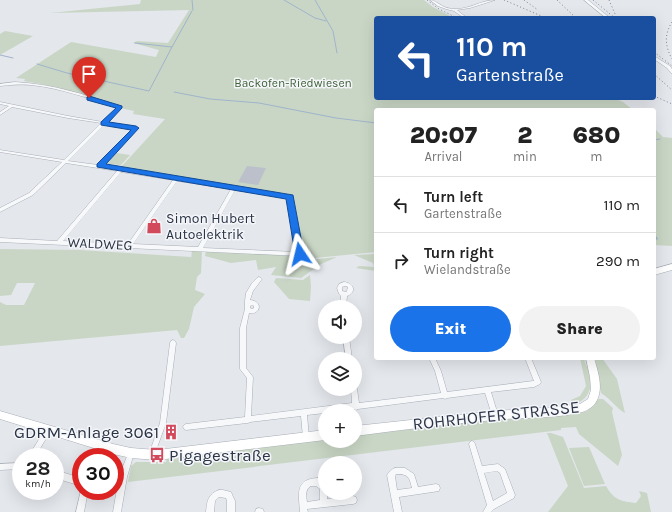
<!DOCTYPE html>
<html lang="en">
<head>
<meta charset="utf-8">
<style>
  body { margin:0; font-family:Karla,sans-serif; background:#f2f2f2; color:#222; height:100vh; display:flex; flex-direction:column; font-size:15px; white-space:nowrap }
  * { box-sizing:border-box; margin:0 }
  p { font-size:13px; color:#767676 }
  .icon { flex:none; width:22px; height:22px; fill:none; stroke:currentColor; stroke-width:2; stroke-linecap:round; stroke-linejoin:round }
  .map { position:relative; flex:1; overflow:hidden }
  .side { position:absolute; left:374px; top:108px; width:282px; height:252px; display:flex; flex-direction:column; background:#fff; border-radius:4px; box-shadow:0 4px 16px #0002 }
  .side>* { flex:none }
  .guide { position:absolute; left:374px; top:16px; width:282px; height:84px; border-radius:4px; box-shadow:0 4px 16px #0002; background:#1a4fa0; color:#fff; overflow:hidden }
  .buttons { position:absolute; left:318px; top:300px; display:grid; gap:8px }
  .buttons a { display:grid; place-items:center; width:44px; height:44px; border-radius:50%; background:#fff; box-shadow:0 4px 16px #0002; font-size:20px }
  .speed { position:absolute; left:12px; top:448px; display:flex; gap:8px; font-size:20px; font-weight:700; text-align:center }
  .speed>* { display:grid; place-content:center; width:52px; height:52px; border-radius:50%; background:#fff; box-shadow:0 4px 16px #0002; line-height:1 }
  .speed small { font-size:10px; font-weight:400 }
  .speed .limit { border:6px solid #d22; background:#fff; color:#111 }
  .pin { position:absolute; display:grid; place-items:center; width:34px; height:34px; color:#fff; margin:-41px -17px; border-radius:50% 50% 50% 0; rotate:-45deg; box-shadow:0 0 4px #0007 }
  .pin .icon { rotate:45deg }
  .me { position:absolute; width:44px; margin:-22px; rotate:350deg; stroke-linejoin:round; filter:drop-shadow(0 0 3px #0008) }
  .turn { display:flex; align-items:center; gap:14px; height:84px; padding:0 16px; font-size:18px }
  .turn .icon { width:52px; height:52px; stroke-width:2.5 }
  .turn b { display:block; font-size:28px; line-height:34px }
  .eta { display:flex; justify-content:space-evenly; align-items:center; height:68px; text-align:center }
  .eta b { font-size:24px; font-weight:800; line-height:28px }
  .cta { display:flex; gap:8px; margin-top:auto; padding:8px 16px }
  .cta a { flex:1; height:46px; border-radius:24px; background:#1a73e8; color:#fff; font-size:16px; font-weight:800; line-height:46px; text-align:center }
  .cta a+a { background:#f2f2f2; color:#222 }
  ul { padding:0; list-style:none }
  li { display:flex; align-items:center; gap:12px; height:56px; padding:0 16px; border-top:1px solid #e0e0e0 }
  li div { flex:1 }
  li b { display:block; font-size:15px }
  li em { font-style:normal }
  .map>svg:first-child { display:block }
  .green { fill:#c9d6c5 }
  .lines { fill:none; stroke-linecap:round; stroke-linejoin:round }
  .stream-far1 { stroke:#9fb4cc; stroke-width:1 }
  .stream { stroke:#9fb4cc; stroke-width:1.5 }
  .building { fill:#bbc0ca }
  .minor-casing { stroke:#a9aeb7; stroke-width:1 }
  .tertiary-casing { stroke:#a9aeb7; stroke-width:1 }
  .secondary-casing { stroke:#a9aeb7; stroke-width:1 }
  .minor { fill:#f7f8fa; fill-rule:evenodd }
  .tertiary { fill:#f7f8fa; fill-rule:evenodd }
  .secondary { fill:#fff; fill-rule:evenodd }
  .rail { stroke:#7d8696; stroke-width:1; stroke-dasharray:1 2.5; stroke-linecap:butt }
  .route { fill:#1a73e8; stroke:#114b97 }
  .labels { text-anchor:middle; dominant-baseline:central; stroke-width:3; stroke-linejoin:round; paint-order:stroke }
  .far-park-label { font-size:12px; fill:#3f6138; stroke:#f4f6f9 }
  .poi-label { font-size:14px; fill:#2b3445; stroke:#f4f6f9; text-anchor:start }
  .street-label { font-size:14px; fill:#2b3445; stroke:#f4f6f9 }
  .near-street-label { font-size:17px; fill:#2b3445; stroke:#f4f6f9 }
  .near-poi-label { font-size:17px; fill:#2b3445; stroke:#f4f6f9; text-anchor:end }
</style>
</head>
<body>
<div class="map">
<svg width="672" height="512" viewBox="0 0 672 512">
  <rect width="100%" height="100%" fill="#e4e7ec"/>
  <path class="green" d="M141,0H424L433,7L454,18H376V98H613L623,102L633,110H376V252L304,259L292,201L290,195L121,167L165,119L133,114L134,111L120,108L122,107L120,106L41,84L24,81L25,79L16,78L71,42L156,57L159,50L133,43L137,41L168,43L189,10L50,13L140,4Z
    M5,31L33,36L0,55V34Z
    M654,128L663,137L672,138V246L654,245Z
    M116,153L130,155L121,165L107,164Z
    M0,249L80,250L191,257V259L192,250L202,251L201,273L197,277L195,290L205,294L194,307L189,329L184,338H181L177,330L0,346V302L6,305H24L35,283H17L11,295L0,296Z
    M206,251L299,256V261L337,257L321,264L301,278L271,275L276,267L258,270L256,260L231,263L205,256Z
    M376,254V271L356,268L359,266L374,267L373,263L354,255Z
    M310,275L311,287L310,301L289,299L274,282L276,278L303,280Z
    M580,358L584,359C585,363 587,367 589,371C594,386 589,400 573,405L571,400L580,396L586,386Z
    M595,358H602L617,379L625,413C617,409 610,398 601,393Z
    M598,399H603L613,408L612,412L622,455L618,466L579,434L576,427L561,428V430L128,482L131,466L136,462H166L167,458L325,439V441H355V436L494,419L578,413L587,411Z
    M547,433H551L563,437L584,488L606,486C614,500 620,501 636,503L641,496L639,491L647,493L651,512H548L568,486Z
    M589,447L605,484L584,486L569,448Z"/>
  <g class="lines">
    <path class="stream-far1" d="M192,0L193,10
      M284,0L315,18L326,21
      M315,0L333,31L337,53
      M135,43L172,47L192,11
      M0,55L13,58
      M37,64L67,73L149,91L172,47
      M174,92L210,99L259,103L336,118L376,123
      M654,140L660,139"/>
    <path class="stream" d="M654,234L657,239"/>
  </g>
  <path class="building" d="M247,166L266,168L258,185L238,182Z"/>
  <g class="lines">
    <defs>
      <path id="minor" d="M430,0C434,0 437,3 441,5C445,8 451,9 456,9C470,9 482,0 495,0L470,8L457,10L467,18H464L454,11L446,9L438,6Z
        M15,82C54,84 85,95 121,106V108L107,122L136,127L138,128L102,166L119,169L121,168L123,169L175,177H177L179,178L232,186H234L236,187L292,196L302,254V255L300,256L0,242V238L57,241L117,171L66,163L33,195L0,212V208L29,193L62,162L0,152V150L64,160L101,123L68,118L12,107L0,115V112L9,106L0,104V102L68,116L103,122L118,107C89,99 61,88 31,85C20,84 10,85 0,86V84ZM105,124L133,129L98,165L68,161ZM121,172L173,180L128,244L63,241ZM177,181L231,189L198,247L133,244ZM235,190L288,198L297,252L203,248Z
        M259,277L261,278L262,279L253,291L250,300C263,301 261,315 249,313L246,328V368L253,377L251,416L352,403L351,389H355V386L356,387L357,389L359,403L441,393L435,371L429,358H435L441,371L447,392L533,381H534L525,358H531L541,382L540,384L534,387L491,392L498,415L497,417L495,418L493,417L492,415L485,393L447,398L445,399L443,398L358,409L356,410L354,409L341,411H325V413L307,415L309,437L308,439L306,440L304,439L303,437L301,416L250,422L248,423H247L186,430L184,429L183,427L184,425L186,424L245,417L247,378L240,369V328L245,309V301L246,293L252,283L257,278ZM252,305L254,306V308L252,309L250,308V306Z
        M344,282C354,283 357,292 347,296L346,307H340L341,296L339,294L337,288L339,284ZM344,286H346L348,287L347,291L346,292L342,291V287Z
        M343,337H349L352,359H346Z
        M173,340L175,341L176,343L166,423L154,456L152,457L150,456L149,454L160,423L170,343L171,341Z
        M48,427L50,428L51,430L50,432L35,457H28L46,428Z
        M472,441L474,442L475,444L482,466L498,464L505,469L515,495L514,498L494,509L491,512H483L487,505L469,444L470,442ZM497,471L500,473L507,493L493,501L484,473Z
        M131,450L133,451L134,453L127,477L121,512H113L119,477L129,451Z
        M21,463V469L0,470V464Z
        M395,468H405L414,474L418,487L436,484L439,485L440,488L439,491L399,497L402,512H394L387,475C389,472 392,469 395,468ZM396,474C409,474 409,477 412,488L397,490L395,476Z
        M55,470L81,478V486L55,478Z
        M318,478L321,479L325,485V493H327V499L353,496L356,497L357,500L356,503L353,504L307,509L308,512H300C299,495 294,479 318,478ZM311,486H316L320,489V500L307,502C306,496 305,489 311,486Z
        M81,490V491H88L84,512H76Z
        M219,490H223L231,492L235,501V512H227V501L226,498L219,497L215,501L214,512H206C207,501 208,494 219,490Z
        M259,508L263,509L264,512H255L256,509Z"/>
      <path id="tertiary" d="M584,0H588L610,18H606Z
        M654,56L670,66L672,69V73H671L667,68L654,59Z"/>
      <path id="secondary" d="M672,264V270L654,275V269Z
        M586,358H594C598,372 605,391 594,405C590,409 584,412 578,413C551,419 522,417 494,420C447,424 401,430 355,436V426L495,411L557,407L580,404L588,399L591,390L590,377Z
        M0,411L113,444L131,448L157,450L325,430V440L157,460L131,458L113,454L0,419Z"/>
    </defs>
    <use href="#minor" class="minor-casing"/>
    <use href="#tertiary" class="tertiary-casing"/>
    <use href="#secondary" class="secondary-casing"/>
    <use href="#minor" class="minor"/>
    <use href="#tertiary" class="tertiary"/>
    <use href="#secondary" class="secondary"/>
    <path class="rail" d="M427,0L439,9L457,18
      M504,0L546,18
      M524,0L538,10
      M557,0L576,18
      M593,0L615,18
      M609,0L616,16
      M672,22C664,35 665,46 672,59
      M654,52L672,66
      M654,74L672,90
      M654,96L672,104"/>
  </g>
  <path class="route" d="M89,96L122,106V108L109,122L136,126L139,128L106,164L293,195L304,254L303,256L300,257L295,254L286,199L97,167V164L131,130L101,125V122L116,108L87,100V97Z"/>
  <defs>
    <symbol id="shop-bare" viewBox="-9 -9 18 18"><path d="M-5-2.5h2.3a2.7 3.5 0 0 1 5.4 0H5L5.5 6h-11ZM-1.5-2.5h3a1.5 2.3 0 0 0-3 0Z" fill="#d1495b" stroke="#f4f6f9" stroke-width="2.5" paint-order="stroke"/></symbol>
    <symbol id="building-bare" viewBox="-9 -9 18 18"><path d="M-4-6H4V6H1V3H-1V6H-4ZM-2.5-4.3h1.7v1.8h-1.7ZM.8-4.3h1.7v1.8H.8ZM-2.5-1h1.7V.8h-1.7ZM.8-1h1.7V.8H.8Z" fill="#d1495b" stroke="#f4f6f9" stroke-width="2.5" paint-order="stroke"/></symbol>
    <symbol id="bus-bare" viewBox="-9 -9 18 18"><path d="M-5-6H5V4H4V6H2V4H-2V6H-4V4H-5ZM-3.5-4V0h7V-4ZM-3.5 1.2v1.5H-2V1.2ZM2 1.2v1.5H3.5V1.2Z" fill="#d1495b" stroke="#f4f6f9" stroke-width="2.5" paint-order="stroke"/></symbol>
  </defs>
  <g fill-rule="evenodd">
    <use href="#shop-bare" x="143" y="215" width="22" height="22"/>
    <use href="#building-bare" x="160" y="421" width="22" height="22"/>
    <use href="#bus-bare" x="146" y="444" width="22" height="22"/>
  </g>
  <g class="labels">
    <g class="far-park-label">
      <text x="293" y="83">Backofen-Riedwiesen</text>
    </g>
    <g class="poi-label">
      <text x="166" y="218">Simon Hubert<tspan x="166" dy="16">Autoelektrik</tspan></text>
    </g>
    <g class="street-label">
      <text transform="translate(100 244) rotate(3)">WALDWEG</text>
    </g>
    <g class="near-street-label">
      <text transform="translate(496 415) rotate(-6)">ROHRHOFER STRASSE</text>
    </g>
    <g class="near-poi-label">
      <text x="159" y="432">GDRM-Anlage 3061</text>
      <text x="169" y="455" text-anchor="start">Pigagestraße</text>
    </g>
  </g>
</svg>
<div class="buttons">
<a><svg class="icon" aria-label="sound" viewBox="0 0 24 24"><path d="M4 9h4l5-4v14l-5-4H4zM17 9q2 3 0 6"/></svg></a>
<a><svg class="icon" aria-label="layers" viewBox="0 0 24 24"><path d="M12 4l9 5-9 5-9-5zM3 14l9 5 9-5"/></svg></a>
<a>+</a>
<a>−</a>
</div>
<div class="speed"><div>28<small>km/h</small></div><div class="limit">30</div></div>
<div class="pin" style="left:89px;top:98px;background:#d93025"><svg class="icon" aria-label="arrive" viewBox="0 0 24 24"><path d="M6 21V4h12l-3 4 3 4H6"/></svg></div>
<svg class="me" style="left:300px;top:254px" viewBox="-20 -20 40 40"><path d="M0-17L14 15 0 8-14 15z" fill="#1a73e8" stroke="#fff" stroke-width="4"/></svg>
<div class="guide">
<div class="turn"><svg class="icon" aria-label="left" viewBox="0 0 24 24"><path d="M17 20v-9H6M10 6l-5 5 5 5"/></svg><div><b>110 m</b>Gartenstraße</div></div>
</div>
<section class="side">
<div class="eta">
<div><b>20:07</b><p>Arrival</p></div>
<div><b>2</b><p>min</p></div>
<div><b>680</b><p>m</p></div>
</div>
<ul>
<li><svg class="icon" aria-label="left" viewBox="0 0 24 24"><path d="M17 20v-9H6M10 6l-5 5 5 5"/></svg><div><b>Turn left</b><p>Gartenstraße</p></div><em>110 m</em></li>
<li><svg class="icon" aria-label="right" viewBox="0 0 24 24"><path d="M7 20v-9h11M14 6l5 5-5 5"/></svg><div><b>Turn right</b><p>Wielandstraße</p></div><em>290 m</em></li>
</ul>
<div class="cta"><a>Exit</a><a>Share</a></div>
</section>
</div>
</body>
</html>
